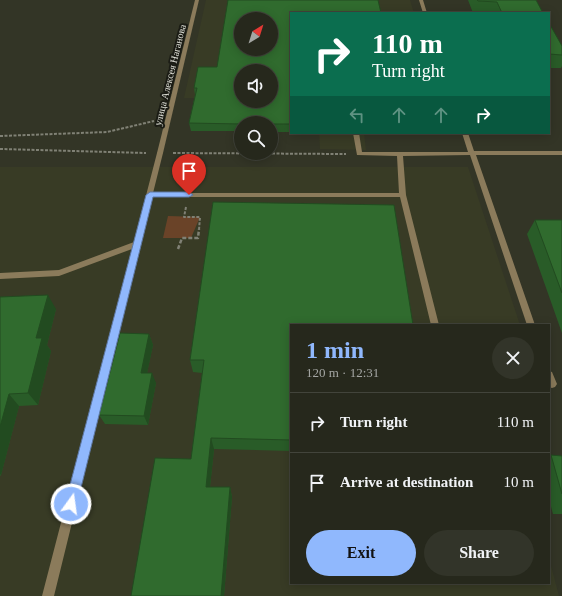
<!DOCTYPE html>
<html lang="en">
<head>
<meta charset="utf-8">
<style>
  body { margin:0; font-family:"Times New Roman",serif; background:#323429; color:#f1f3f6; height:100vh; display:flex; flex-direction:column; font-size:15px; white-space:nowrap }
  * { box-sizing:border-box; margin:0 }
  p { font-size:13px; color:#a4a6a3 }
  .icon { flex:none; width:22px; height:22px; fill:none; stroke:currentColor; stroke-width:2; stroke-linecap:round; stroke-linejoin:round }
  .map { position:relative; flex:1; overflow:hidden }
  .side { position:absolute; left:290px; top:324px; width:260px; height:260px; display:flex; flex-direction:column; background:#26281c; border-radius:0px; box-shadow:0 2px 10px #0003,0 0 0 1px #42443b }
  .side>* { flex:none }
  .hud { position:absolute; left:290px; top:12px; width:260px; height:122px; border-radius:0px; box-shadow:0 2px 10px #0003,0 0 0 1px #42443b; background:#0b6e4f; color:#fff; overflow:hidden }
  .needle { width:26px; rotate:38deg }
  .tools { position:absolute; left:234px; top:12px; display:grid; gap:8px }
  .tools a { display:grid; place-items:center; width:44px; height:44px; border-radius:50%; background:#26281c; box-shadow:0 2px 10px #0003,0 0 0 1px #42443b; font-size:20px }
  .pin { position:absolute; display:grid; place-items:center; width:34px; height:34px; color:#fff; margin:-41px -17px; border-radius:50% 50% 50% 0; rotate:-45deg; box-shadow:0 0 4px #0007 }
  .pin .icon { rotate:45deg }
  .me { position:absolute; width:44px; margin:-22px; rotate:14deg; stroke-linejoin:round; filter:drop-shadow(0 0 3px #0008) }
  .turn { display:flex; align-items:center; gap:14px; height:84px; padding:0 16px; font-size:18px }
  .turn .icon { width:52px; height:52px; stroke-width:2.5 }
  .turn b { display:block; font-size:28px; line-height:34px }
  .lanes { display:flex; align-items:center; height:38px; padding:0 16px; background:#0003; justify-content:center; gap:20px; direction:ltr }
  .lanes .off { opacity:.35 }
  .round { display:grid; place-items:center; flex:none; width:42px; height:42px; border-radius:21px; background:#323429 }
  .headline { display:flex; align-items:center; justify-content:space-between; height:68px; padding:0 16px }
  h1 { font-size:24px; font-weight:700; line-height:30px; color:#90b8fd }
  .cta { display:flex; gap:8px; margin-top:auto; padding:8px 16px }
  .cta a { flex:1; height:46px; border-radius:24px; background:#90b8fd; color:#111; font-size:16px; font-weight:700; line-height:46px; text-align:center }
  .cta a+a { background:#323429; color:#f1f3f6 }
  ul { padding:0; list-style:none }
  li { display:flex; align-items:center; gap:12px; height:60px; padding:0 16px; border-top:1px solid #42443b }
  li div { flex:1 }
  li b { display:block; font-size:15px }
  li em { font-style:normal }
  .map>svg:first-child { display:block }
  .built { fill:#383b25; fill-rule:evenodd }
  .green { fill:#6a4328 }
  .lines { fill:none; stroke-linecap:round; stroke-linejoin:round }
  .path-far1 { stroke:#808175; stroke-width:2; stroke-dasharray:3 1.5; stroke-linecap:butt }
  .path { stroke:#808175; stroke-width:2.5; stroke-dasharray:4 2; stroke-linecap:butt }
  .lane { fill:#8b7b5b; fill-rule:evenodd }
  .street { fill:#8b7b5b; fill-rule:evenodd }
  .wall { fill:#295c28 }
  .shaded-wall { fill:#224b20 }
  .building { fill:#306b2e; stroke:#224b20; fill-rule:evenodd }
  .route { fill:#90b8fd; stroke:#5e78a4 }
  .labels { text-anchor:middle; dominant-baseline:central; stroke-width:4; stroke-linejoin:round; paint-order:stroke }
  .far-street-label { font-size:10px; fill:#e0e1d8; stroke:#1b1c15 }
</style>
</head>
<body>
<div class="map">
<svg width="562" height="596" viewBox="0 0 562 596">
  <rect width="100%" height="100%" fill="#333526"/>
  <path class="built" d="M206,0H410L414,13H291L271,71H241V98H184ZM241,19H271V49H241Z
    M319,133H364L366,150L320,149Z
    M0,167H468L520,325H291V583H549V558L559,596H0Z"/>
  <path class="green" d="M168,216L200,217L191,238H163Z"/>
  <g class="lines">
    <path class="path-far1" d="M0,136L107,132L154,121
      M0,149L146,153
      M173,153L346,154
      M186,207L184,217H200L199,230"/>
    <path class="path" d="M178,249L182,238H198L199,229"/>
    <path class="lane" d="M419,0H423L427,13H423Z
      M353,133H359L362,152H468L462,133H468L474,151H562V155H476L535,325H527L470,155L403,156L406,195L439,325H431L400,197H152L54,596H42L132,249L59,276L0,279V273L59,270L134,242L157,153L160,151L163,153L153,193H399L397,156L357,155Z
      M549,371L552,372L557,384L555,387L552,388L549,387Z"/>
    <path class="street" d="M195,0H199L163,153L160,155L157,153Z"/>
  </g>
  <path class="wall" d="M468,0H536L543,13H473Z
    M291,13V132H271V123H241V131H191L189,123L195,95L194,88L217,67Z
    M549,23L562,46V66L561,68H549Z
    M535,220H562V333L527,234Z
    M0,297L56,309L47,345L51,351L38,405L19,406L1,475L0,476Z
    M291,325V451L214,449L210,487H230L232,497L224,596L191,459L202,373L193,372L190,360Z
    M149,334L153,345L147,373L156,383L148,425L105,424L99,415Z
    M551,455L562,456V514H553L549,499V458Z"/>
  <path class="shaded-wall" d="M48,295L56,309L47,345L51,351L38,405L28,393L36,338Z
    M149,334L153,345L145,383L141,373Z
    M152,373L156,383L148,425L144,416Z
    M9,394L19,406L1,475L0,474V427Z
    M211,438L214,449L209,496L206,487Z
    M230,487L232,497L224,596H221Z"/>
  <path class="building" d="M228,0H378L381,13H291V124H271V123H241V124L189,123L197,88H194L198,67H217ZM241,19H271V49H241ZM241,71H271V101H241Z
    M477,0H536L543,13H502L497,2L478,1Z
    M549,23L562,46V55L549,54Z
    M213,202L394,205L413,325H291V440L211,438L206,487H230L221,596H131L155,458L191,459L204,360H190Z
    M535,220H562V293Z
    M48,295L36,338H42L28,393L9,394L0,427V297Z
    M120,333L149,334L141,373H152L144,416L99,415Z
    M551,455L562,456V494Z"/>
  <path class="route" d="M150,192H189L193,195L189,197H153L77,504L75,508L71,510L67,508L65,504L146,195Z"/>
  <g class="labels">
    <g class="far-street-label">
      <text transform="translate(170 75) rotate(-76)">улица Алексея Наганова</text>
    </g>
  </g>
</svg>
<div class="tools">
<a><svg class="needle" viewBox="-14 -14 28 28"><path d="M0-13l5 13h-10z" fill="#e53935"/><path d="M0 13l5-13h-10z" fill="#a4a6a3"/></svg></a>
<a><svg class="icon" aria-label="sound" viewBox="0 0 24 24"><path d="M4 9h4l5-4v14l-5-4H4zM17 9q2 3 0 6"/></svg></a>
<a><svg class="icon" aria-label="search" viewBox="0 0 24 24"><circle cx="10" cy="10" r="6"/><path d="M15 15l6 6"/></svg></a>
</div>
<div class="pin" style="left:189px;top:195px;background:#d93025"><svg class="icon" aria-label="arrive" viewBox="0 0 24 24"><path d="M6 21V4h12l-3 4 3 4H6"/></svg></div>
<svg class="me" style="left:71px;top:504px" viewBox="-20 -20 40 40"><circle r="17" fill="#90b8fd" stroke="#fff" stroke-width="3"/><path d="M0-11L8 9 0 5-8 9z" fill="#fff"/></svg>
<div class="hud">
<div class="turn"><svg class="icon" aria-label="right" viewBox="0 0 24 24"><path d="M7 20v-9h11M14 6l5 5-5 5"/></svg><div><b>110 m</b>Turn right</div></div>
<div class="lanes"><svg class="icon off" aria-label="left" viewBox="0 0 24 24"><path d="M17 20v-9H6M10 6l-5 5 5 5"/></svg><svg class="icon off" aria-label="ahead" viewBox="0 0 24 24"><path d="M12 20V5M6 11l6-6 6 6"/></svg><svg class="icon off" aria-label="ahead" viewBox="0 0 24 24"><path d="M12 20V5M6 11l6-6 6 6"/></svg><svg class="icon" aria-label="right" viewBox="0 0 24 24"><path d="M7 20v-9h11M14 6l5 5-5 5"/></svg></div>
</div>
<section class="side">
<div class="headline"><div><h1>1 min</h1><p>120 m · 12:31</p></div><a class="round"><svg class="icon" aria-label="close" viewBox="0 0 24 24"><path d="M6 6l12 12M18 6L6 18"/></svg></a></div>
<ul>
<li><svg class="icon" aria-label="right" viewBox="0 0 24 24"><path d="M7 20v-9h11M14 6l5 5-5 5"/></svg><div><b>Turn right</b></div><em>110 m</em></li>
<li><svg class="icon" aria-label="arrive" viewBox="0 0 24 24"><path d="M6 21V4h12l-3 4 3 4H6"/></svg><div><b>Arrive at destination</b></div><em>10 m</em></li>
</ul>
<div class="cta"><a>Exit</a><a>Share</a></div>
</section>
</div>
</body>
</html>
